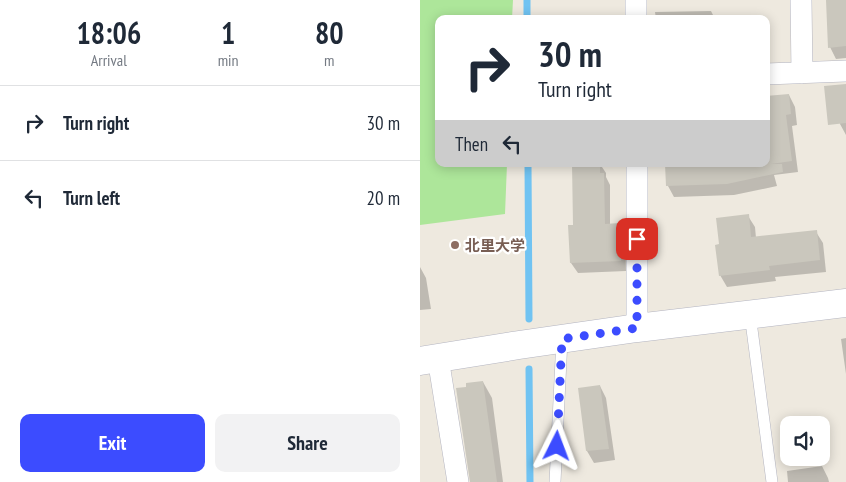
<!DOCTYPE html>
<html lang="en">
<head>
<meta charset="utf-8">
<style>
  body { margin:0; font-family:"PT Sans Narrow","Noto Sans JP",sans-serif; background:#f2f2f3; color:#1f2937; height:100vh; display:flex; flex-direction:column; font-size:19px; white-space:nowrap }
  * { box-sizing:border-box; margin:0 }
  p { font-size:16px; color:#747a83 }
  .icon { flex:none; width:28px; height:28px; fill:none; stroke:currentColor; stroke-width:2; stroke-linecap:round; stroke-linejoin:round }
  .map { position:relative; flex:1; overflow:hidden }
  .panel { display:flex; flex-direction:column; background:#fff; width:420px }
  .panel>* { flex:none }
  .guide { position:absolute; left:15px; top:15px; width:335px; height:152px; border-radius:10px; box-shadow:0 2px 12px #0003; background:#fff; color:#1f2937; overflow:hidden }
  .fabs { position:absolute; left:360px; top:416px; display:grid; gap:10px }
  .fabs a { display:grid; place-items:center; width:50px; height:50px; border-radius:10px; background:#fff; box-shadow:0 2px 12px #0003; font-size:25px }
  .pin { position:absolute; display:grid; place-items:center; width:42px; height:42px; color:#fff; margin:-21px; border-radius:10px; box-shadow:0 2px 8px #0006 }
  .me { position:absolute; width:55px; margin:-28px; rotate:3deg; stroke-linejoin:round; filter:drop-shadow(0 0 4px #0008) }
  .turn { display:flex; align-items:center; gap:18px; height:105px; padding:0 20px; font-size:22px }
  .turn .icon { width:65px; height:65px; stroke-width:2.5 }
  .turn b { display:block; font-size:35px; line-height:42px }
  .then { display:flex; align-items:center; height:48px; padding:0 20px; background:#0003; gap:10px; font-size:19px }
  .eta { display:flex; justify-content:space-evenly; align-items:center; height:85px; text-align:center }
  .eta b { font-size:30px; font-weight:800; line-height:35px }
  .cta { display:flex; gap:10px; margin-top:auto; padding:10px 20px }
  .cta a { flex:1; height:58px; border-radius:10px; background:#3c4cff; color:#fff; font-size:20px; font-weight:800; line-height:58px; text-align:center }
  .cta a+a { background:#f2f2f3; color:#1f2937 }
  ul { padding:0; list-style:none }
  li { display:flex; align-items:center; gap:15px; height:75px; padding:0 20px; border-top:1px solid #e0e1e3 }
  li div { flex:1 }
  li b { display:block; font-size:19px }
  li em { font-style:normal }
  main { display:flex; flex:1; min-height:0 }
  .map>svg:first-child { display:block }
  .green { fill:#ade69a }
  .shadow { fill:#0003 }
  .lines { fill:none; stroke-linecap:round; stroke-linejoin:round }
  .stream { stroke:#70c3f2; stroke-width:7 }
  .building { fill:#cac7bd }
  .lane-casing { stroke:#b3b4c0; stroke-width:12 }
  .street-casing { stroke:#b3b4c0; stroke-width:22 }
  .secondary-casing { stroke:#b3b4c0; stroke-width:29 }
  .lane { stroke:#fff; stroke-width:11 }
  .street { stroke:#fff; stroke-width:21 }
  .secondary { stroke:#fff; stroke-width:28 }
  .route { stroke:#3c4cff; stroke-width:9; stroke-dasharray:0 16.2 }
  .education-dot { fill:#8d6e63; stroke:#fff; stroke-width:2 }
  .labels { text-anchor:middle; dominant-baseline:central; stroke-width:4.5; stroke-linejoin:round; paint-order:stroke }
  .education-label { font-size:15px; font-weight:bold; fill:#785e54; stroke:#fff; text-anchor:start }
</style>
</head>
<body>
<main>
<section class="panel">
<div class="eta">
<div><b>18:06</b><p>Arrival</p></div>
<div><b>1</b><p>min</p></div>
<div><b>80</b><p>m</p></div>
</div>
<ul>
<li><svg class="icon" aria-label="right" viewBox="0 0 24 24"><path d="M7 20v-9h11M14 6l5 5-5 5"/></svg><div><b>Turn right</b></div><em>30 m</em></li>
<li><svg class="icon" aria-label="left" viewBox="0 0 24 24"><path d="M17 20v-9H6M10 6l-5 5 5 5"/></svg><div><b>Turn left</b></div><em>20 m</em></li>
</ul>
<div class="cta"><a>Exit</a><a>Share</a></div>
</section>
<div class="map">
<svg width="426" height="482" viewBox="0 0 426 482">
  <rect width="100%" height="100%" fill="#eee9df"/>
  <path class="green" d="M0,0H93L92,19H19V164H87L85,214L0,225Z"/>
  <path class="shadow" d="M407,0H426V58L416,59L410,47Z
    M291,11L295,19H236L235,12Z
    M426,85V135L420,124Z
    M369,95L375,107L377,125L372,126L378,172L354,175L357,186L314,195L254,197L248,186L247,164H346Z
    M153,164H180L186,173V177L190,185V225L199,224L205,235L206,271L158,273L151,263L154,226Z
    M328,216L335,227L336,238L396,232L403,243L406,272L355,277L356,281L307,287L300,275L301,245Z
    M0,267L6,278L11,309L0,310Z
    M426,338V374L421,339Z
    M63,382L72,398L83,482H51Z
    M180,386L186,398L195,460L174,463L167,451L159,389Z
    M402,466L408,478L409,482H368L367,471Z"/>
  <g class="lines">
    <path class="stream" d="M107,0V19
      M108,164L109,319
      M109,369L110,482"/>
  </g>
  <path class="building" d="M406,0H426V46L408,48Z
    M426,84V123L408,125L404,86Z
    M369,94L371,114L366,115L372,161L351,164H362L363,172L307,184L246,186L245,164H346V96Z
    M152,164H180V173H184L185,224L199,223L201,261L150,263L148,225H153Z
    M329,214L331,237L397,230L400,260L349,266L350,270L299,276L295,245L299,244L296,218Z
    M63,381L77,482H50L36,388L46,387V383Z
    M180,385L189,449L166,451L158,388Z"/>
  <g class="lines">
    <defs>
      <path id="lane" d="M330,314L352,482
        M135,482L142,339"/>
      <path id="street" d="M216,0V19
        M381,0L382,73
        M346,74L426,71
        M217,164V328
        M18,358L38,482"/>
      <path id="secondary" d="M0,361L99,345L217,328L426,303"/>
    </defs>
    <use href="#lane" class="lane-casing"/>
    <use href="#street" class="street-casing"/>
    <use href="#secondary" class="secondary-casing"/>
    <use href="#lane" class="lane"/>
    <use href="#street" class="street"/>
    <use href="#secondary" class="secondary"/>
  </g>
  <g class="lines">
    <path class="route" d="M137,446L142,339L217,328V239"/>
  </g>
  <circle class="education-dot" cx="35" cy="245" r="5"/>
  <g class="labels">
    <g class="education-label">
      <text x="45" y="245">北里大学</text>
    </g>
  </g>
</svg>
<div class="fabs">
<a><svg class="icon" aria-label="sound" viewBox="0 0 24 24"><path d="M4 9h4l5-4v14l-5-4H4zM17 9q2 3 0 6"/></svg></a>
</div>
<div class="pin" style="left:217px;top:239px;background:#d93025"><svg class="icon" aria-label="arrive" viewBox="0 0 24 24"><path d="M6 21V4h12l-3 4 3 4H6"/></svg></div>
<svg class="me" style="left:137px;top:446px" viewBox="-20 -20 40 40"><path d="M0-17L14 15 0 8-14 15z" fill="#3c4cff" stroke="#fff" stroke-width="4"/></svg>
<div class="guide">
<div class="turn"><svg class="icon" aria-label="right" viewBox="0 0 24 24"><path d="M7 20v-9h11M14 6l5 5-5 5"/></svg><div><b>30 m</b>Turn right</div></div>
<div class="then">Then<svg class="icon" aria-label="left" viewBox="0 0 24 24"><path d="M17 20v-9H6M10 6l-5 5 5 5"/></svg></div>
</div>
</div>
</main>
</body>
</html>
